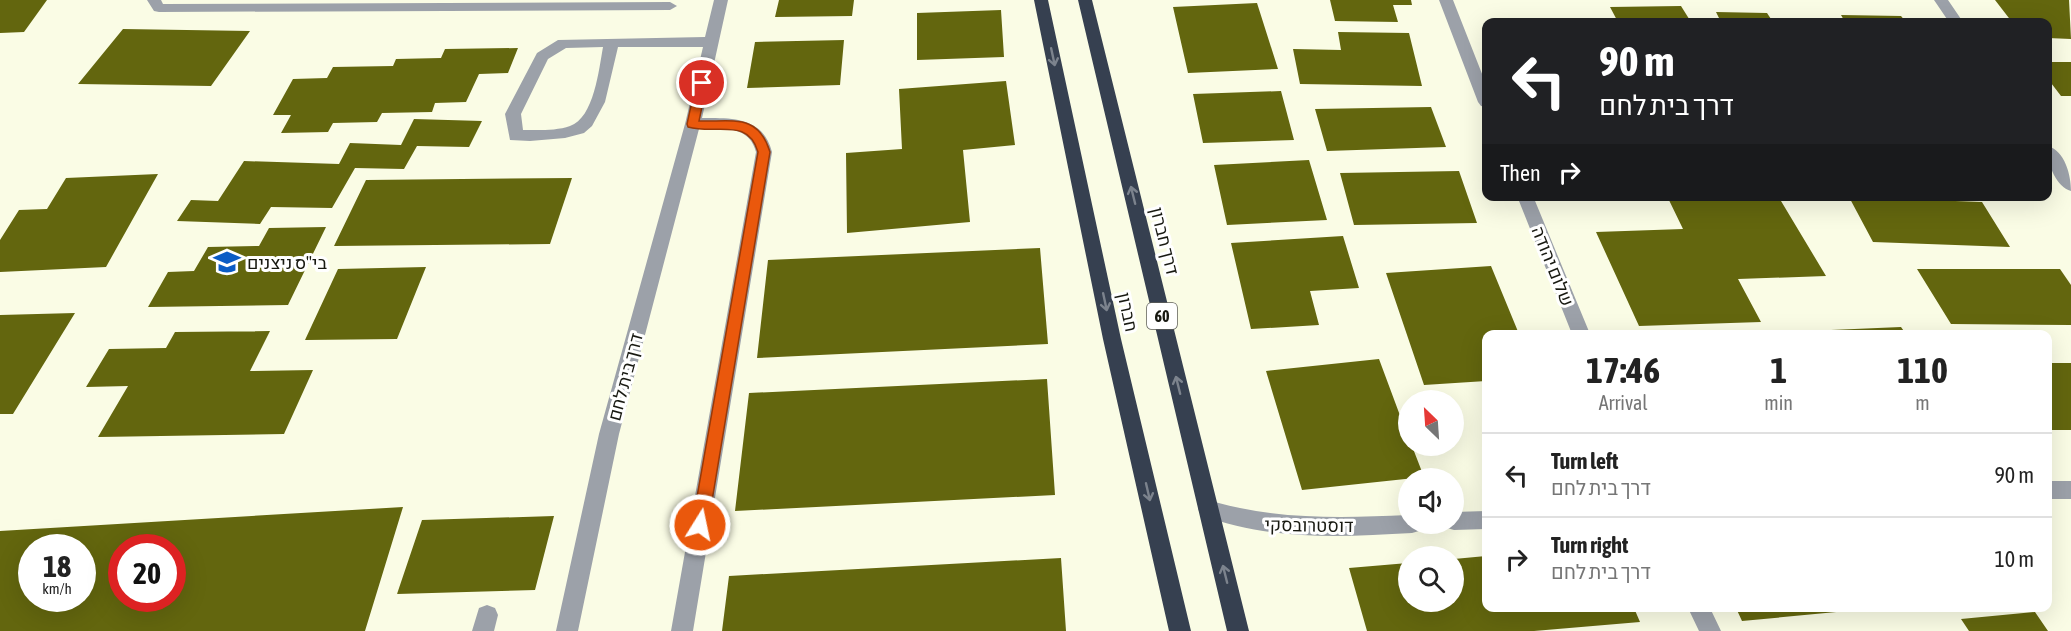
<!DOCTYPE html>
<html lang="en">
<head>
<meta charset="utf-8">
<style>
  body { margin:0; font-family:"Asap Condensed",Heebo,sans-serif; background:#f2f2f2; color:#222; height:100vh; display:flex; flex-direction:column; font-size:22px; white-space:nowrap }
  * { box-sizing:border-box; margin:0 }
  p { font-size:20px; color:#767676 }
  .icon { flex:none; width:33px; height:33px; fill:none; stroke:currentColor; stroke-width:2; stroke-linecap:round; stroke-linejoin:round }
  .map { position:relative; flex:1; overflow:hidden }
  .sheet { position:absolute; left:1482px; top:330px; width:570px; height:282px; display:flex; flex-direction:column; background:#fff; border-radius:12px; box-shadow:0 6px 24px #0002 }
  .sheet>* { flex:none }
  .guide { position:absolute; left:1482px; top:18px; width:570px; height:183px; border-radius:12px; box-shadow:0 6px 24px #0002; background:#202124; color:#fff; overflow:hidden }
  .needle { width:39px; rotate:335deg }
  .fabs { position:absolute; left:1398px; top:390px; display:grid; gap:12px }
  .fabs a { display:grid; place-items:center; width:66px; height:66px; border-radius:50%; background:#fff; box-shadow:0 6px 24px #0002; font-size:30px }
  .speed { position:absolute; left:18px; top:534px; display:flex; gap:12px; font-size:30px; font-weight:700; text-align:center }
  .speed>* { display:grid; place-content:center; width:78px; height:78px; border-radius:50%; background:#fff; box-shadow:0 6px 24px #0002; line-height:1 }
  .speed small { font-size:15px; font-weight:400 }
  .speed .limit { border:9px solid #d22; background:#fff; color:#111 }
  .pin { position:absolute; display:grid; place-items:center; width:51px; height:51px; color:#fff; margin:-26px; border:3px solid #fff; border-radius:50%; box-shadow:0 2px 6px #0007 }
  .me { position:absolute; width:66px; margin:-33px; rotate:10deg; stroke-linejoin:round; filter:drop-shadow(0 0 4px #0008) }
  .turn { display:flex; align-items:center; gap:21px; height:126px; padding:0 18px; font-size:27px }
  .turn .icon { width:78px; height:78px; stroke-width:2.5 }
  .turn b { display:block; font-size:42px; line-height:51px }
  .then { display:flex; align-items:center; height:57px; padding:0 18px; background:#0003; gap:12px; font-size:22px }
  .eta { display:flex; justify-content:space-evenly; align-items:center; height:102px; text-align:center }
  .eta b { font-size:36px; font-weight:700; line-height:42px }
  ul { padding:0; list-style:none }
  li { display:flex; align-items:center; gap:18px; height:84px; padding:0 18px; border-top:2px solid #e0e0e0 }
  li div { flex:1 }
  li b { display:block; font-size:22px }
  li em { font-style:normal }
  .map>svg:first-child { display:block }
  .building { fill:#63660e; fill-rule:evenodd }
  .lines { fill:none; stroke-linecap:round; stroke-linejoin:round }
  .minor { fill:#9ca1a9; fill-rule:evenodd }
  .highway { fill:#364050; fill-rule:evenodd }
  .oneway { stroke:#7c838d }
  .route { fill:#ea580c; stroke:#983908; stroke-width:1.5 }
  .labels { text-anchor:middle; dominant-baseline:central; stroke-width:6; stroke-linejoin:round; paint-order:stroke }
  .shield { fill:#fff; stroke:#5d5e58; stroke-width:1.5 }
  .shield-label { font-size:16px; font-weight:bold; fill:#181911 }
  .street-label { font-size:18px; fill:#181911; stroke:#fff }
  .poi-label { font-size:18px; fill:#181911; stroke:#fff; text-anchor:start }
</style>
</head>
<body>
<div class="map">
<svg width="2071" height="631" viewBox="0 0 2071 631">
  <rect width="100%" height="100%" fill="#fafce5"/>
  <path class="building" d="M0,0H47L24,32L0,33Z
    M779,0H854L852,16L775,17Z
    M1330,0H1411L1412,5H1393L1398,22L1335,21Z
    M1995,0H2069L2071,39L2048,38V22H2012Z
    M1257,3L1278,69L1188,73L1173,7Z
    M1681,6L1691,22H1618L1610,7Z
    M1001,10L1004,57L917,60V13Z
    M1716,12L1767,13L1773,22H1721Z
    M1841,15L1901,16L1906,22H1845Z
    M123,29L250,31L211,86L78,84Z
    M1338,32L1409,33L1422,86L1300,84L1293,49L1341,50Z
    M844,40L840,85L747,88L755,42Z
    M518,48L508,73L479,74L466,102L435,103L432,112L382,113L377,122L333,123L328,132L281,133L291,115H273L293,79L327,78L333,67L393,66L396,59L441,58L445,49Z
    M2048,62H2071V96H2061L2048,79Z
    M1006,81L1015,145L963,150L970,222L847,233L846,153L902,149L899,89Z
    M1281,91L1294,140L1203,143L1193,94Z
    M1431,107L1446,147L1327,151L1315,109Z
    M414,119L482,121L469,147L417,146L404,169L355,168L332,208L271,207L260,224L177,221L191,200L218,201L244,161L339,164L350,143L401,145Z
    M1309,160L1327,220L1227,225L1214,165Z
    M1459,171L1477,223L1354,225L1340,173Z
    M158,174L106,267L0,272V240L19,210L47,209L66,178Z
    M572,178L550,244L334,246L366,180Z
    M1667,196H1778L1826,276L1738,279L1761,322L1639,326L1596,232L1683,229Z
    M1849,197L1982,202L2010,247L1873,242Z
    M326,227L288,305L148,307L168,272L194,271L208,247L259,246L269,228Z
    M1343,236L1359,288L1310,291L1319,325L1251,329L1231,243Z
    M1040,248L1048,344L757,358L768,260Z
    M1491,266L1519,334H1486V381L1424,385L1386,273Z
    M426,267L397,339L305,340L338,269Z
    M1917,269H2060L2071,285V325L1951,324Z
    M75,313L13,414H0V315Z
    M1901,327L1906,334H1834L1831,330Z
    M270,331L250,371L313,370L284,434L98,437L128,386L86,387L109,349L166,348L175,332Z
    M1379,359L1408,437V446H1412L1424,477L1302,490L1266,371Z
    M2048,363H2071V430H2048Z
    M1047,379L1055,495L735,511L749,393Z
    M403,507L365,631H0V531ZM32,548H82V598H32ZM122,548H172V598H122Z
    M554,516L535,590L397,594L422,520Z
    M1486,556V608H1634L1640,622L1534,631H1367L1349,568L1408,563V602H1454V559Z
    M1061,558L1066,631H722L729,576Z
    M1736,608H1868V609L1742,621Z
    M2035,612L2048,631H1969L1961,619Z"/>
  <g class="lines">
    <path class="minor" d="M147,0H161L163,4L670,2L677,6L670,10L159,12L154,11Z
      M714,0H728L702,118C733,118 763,117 772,152L693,631H671L756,152C749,125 723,129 699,129L619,434L578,631H556L599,434L685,124L703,47H618L605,102L592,126L584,133L565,138L530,141L510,140L505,114L537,53L558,40L705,37ZM603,47C599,69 594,118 570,126C556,131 538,130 523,130L521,114L548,59L566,48Z
      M1439,0H1453L1486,84V107L1481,106L1478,102Z
      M1934,0H1948L1963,22H1949Z
      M2048,146C2065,151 2071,175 2071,191C2055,186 2046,161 2048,146Z
      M1517,196H1533L1590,334H1572Z
      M2048,481H2071V499H2048Z
      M1208,500C1275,520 1340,518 1408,515V524H1422L1419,531L1412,533C1340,537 1270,541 1201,515L1198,509L1201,503Z
      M1486,511V529L1454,530L1447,528L1445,524H1454V512Z
      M487,605L495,608L498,615L494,631H472L479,608Z
      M1688,608H1710L1721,631H1699Z"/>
    <path class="highway" d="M1034,0H1048L1121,339L1191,631H1169L1103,339Z
      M1078,0H1092L1249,631H1227Z"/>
  </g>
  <defs><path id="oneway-shaft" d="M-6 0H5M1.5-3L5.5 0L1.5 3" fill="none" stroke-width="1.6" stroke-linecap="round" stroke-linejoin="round" transform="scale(1.5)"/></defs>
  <g class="oneway">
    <use href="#oneway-shaft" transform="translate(1053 57) rotate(78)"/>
    <use href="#oneway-shaft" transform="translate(1133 195) rotate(-104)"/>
    <use href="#oneway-shaft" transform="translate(1105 302) rotate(78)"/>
    <use href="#oneway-shaft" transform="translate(1178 385) rotate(-104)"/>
    <use href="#oneway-shaft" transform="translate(1148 492) rotate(77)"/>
    <use href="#oneway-shaft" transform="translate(1225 574) rotate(-104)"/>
  </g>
  <path class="route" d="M702,79L707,83L699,121C733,122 758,113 770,152L708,525L706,530L700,532L695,530L692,525L758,152C748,117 717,135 688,127L687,124L696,83Z"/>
  <defs>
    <symbol id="school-bare" viewBox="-9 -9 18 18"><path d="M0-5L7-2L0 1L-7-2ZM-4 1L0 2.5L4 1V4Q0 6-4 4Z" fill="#0b5cc5" stroke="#fff" stroke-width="2.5" paint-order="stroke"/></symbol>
  </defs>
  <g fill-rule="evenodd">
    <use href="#school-bare" x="208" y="243" width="38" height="38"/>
  </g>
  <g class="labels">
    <rect class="shield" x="1147" y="303" width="30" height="26" rx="4.5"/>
    <g class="shield-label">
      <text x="1162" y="316">60</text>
    </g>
    <g class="street-label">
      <text transform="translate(1165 241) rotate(76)">דרך חברון</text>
      <text transform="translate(1553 266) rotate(68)">שלום יהודה</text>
      <text transform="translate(1128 312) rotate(78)">חברון</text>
      <text transform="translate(625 377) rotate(-75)">דרך בית לחם</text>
      <text transform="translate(1309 525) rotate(1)">דוסטרובסקי</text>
    </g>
    <g class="poi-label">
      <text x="247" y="262">בי"ס ניצנים</text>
    </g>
  </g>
</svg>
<div class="fabs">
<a><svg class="needle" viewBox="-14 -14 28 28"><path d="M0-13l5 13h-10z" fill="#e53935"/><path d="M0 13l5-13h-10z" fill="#767676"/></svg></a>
<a><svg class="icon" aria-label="sound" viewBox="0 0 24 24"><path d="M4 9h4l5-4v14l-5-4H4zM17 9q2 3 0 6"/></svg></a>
<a><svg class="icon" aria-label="search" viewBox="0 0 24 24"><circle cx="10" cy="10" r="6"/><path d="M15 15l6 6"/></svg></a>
</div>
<div class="speed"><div>18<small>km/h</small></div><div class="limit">20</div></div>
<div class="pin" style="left:702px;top:83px;background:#d93025"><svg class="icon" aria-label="arrive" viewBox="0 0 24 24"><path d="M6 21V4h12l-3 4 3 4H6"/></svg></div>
<svg class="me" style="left:700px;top:525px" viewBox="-20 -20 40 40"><circle r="17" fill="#ea580c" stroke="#fff" stroke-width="3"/><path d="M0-11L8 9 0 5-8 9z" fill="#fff"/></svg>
<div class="guide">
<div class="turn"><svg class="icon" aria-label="left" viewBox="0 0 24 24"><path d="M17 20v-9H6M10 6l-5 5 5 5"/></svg><div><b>90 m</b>דרך בית לחם</div></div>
<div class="then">Then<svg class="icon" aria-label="right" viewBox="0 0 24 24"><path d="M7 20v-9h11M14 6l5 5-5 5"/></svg></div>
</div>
<section class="sheet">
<div class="eta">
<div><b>17:46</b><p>Arrival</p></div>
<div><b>1</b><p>min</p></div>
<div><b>110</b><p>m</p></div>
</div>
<ul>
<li><svg class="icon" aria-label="left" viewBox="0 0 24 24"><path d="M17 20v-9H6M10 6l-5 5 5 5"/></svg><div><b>Turn left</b><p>דרך בית לחם</p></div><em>90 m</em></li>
<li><svg class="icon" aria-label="right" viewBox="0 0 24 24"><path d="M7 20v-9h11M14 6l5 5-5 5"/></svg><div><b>Turn right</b><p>דרך בית לחם</p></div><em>10 m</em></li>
</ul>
</section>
</div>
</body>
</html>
